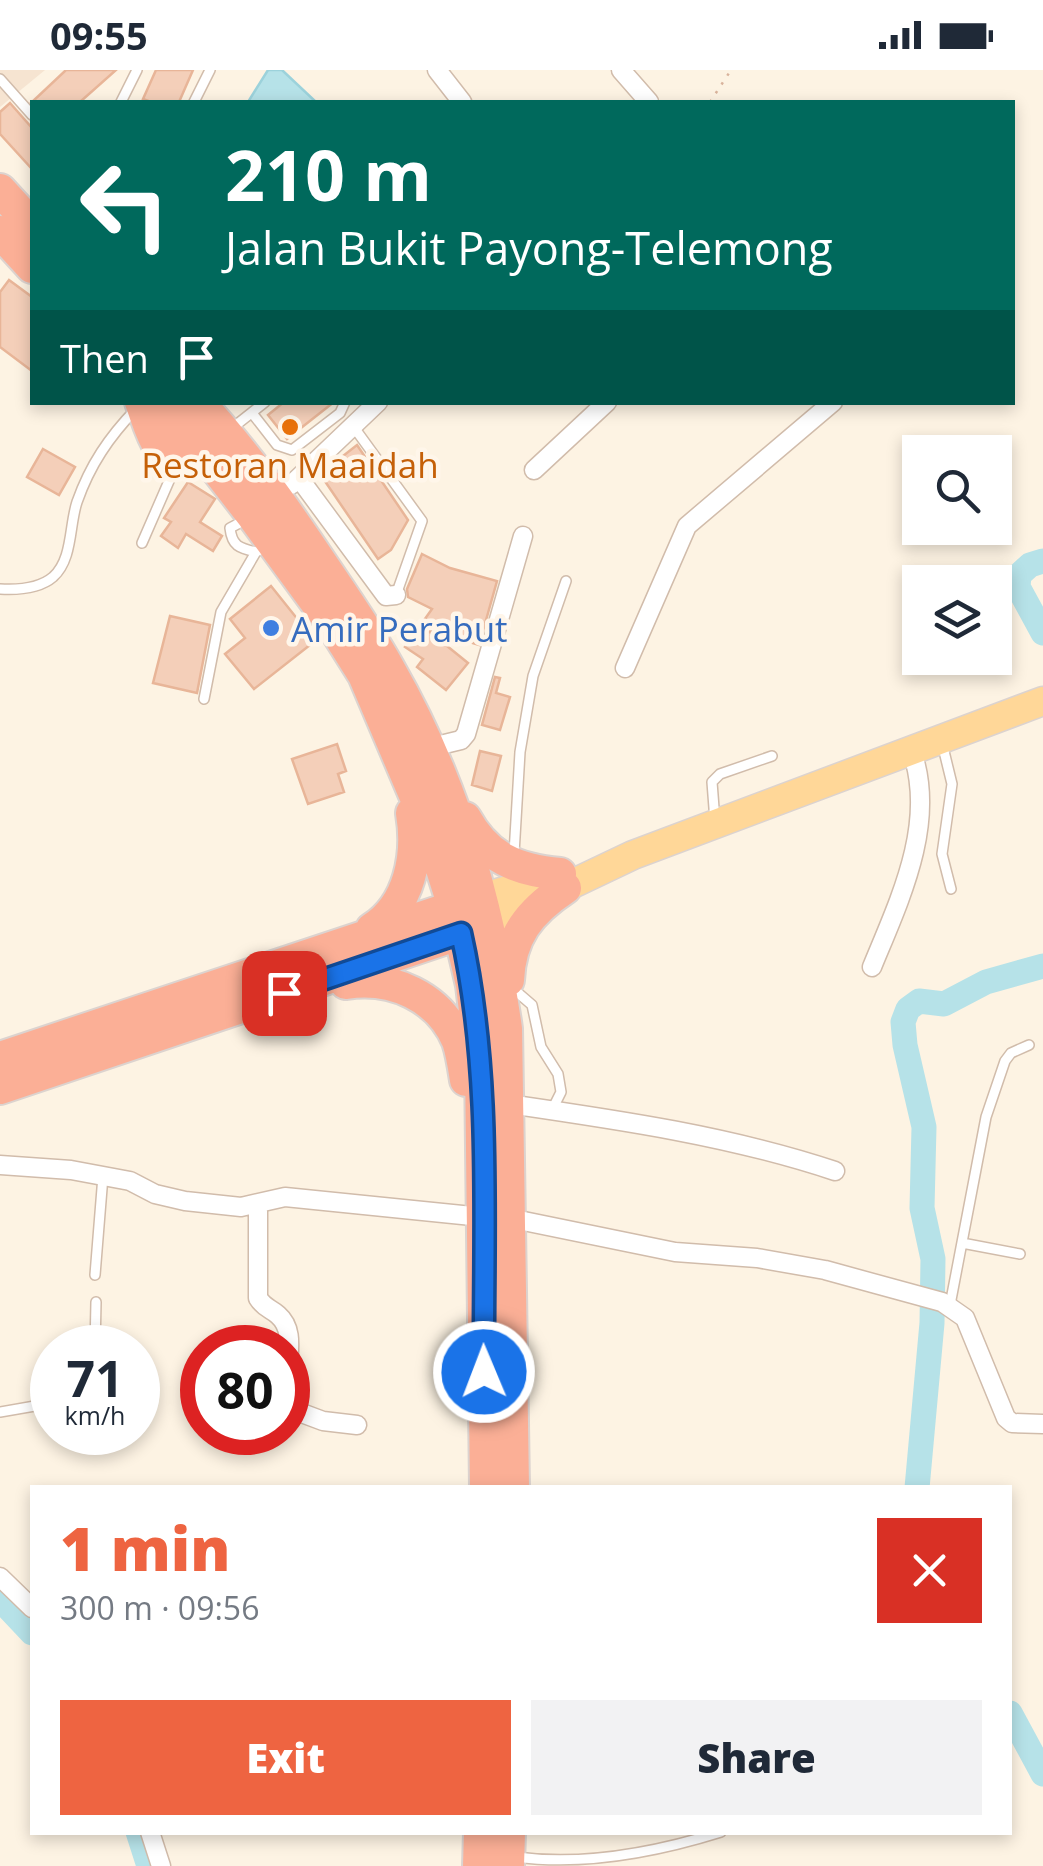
<!DOCTYPE html>
<html lang="en">
<head>
<meta charset="utf-8">
<style>
  body { margin:0; font-family:"Open Sans",sans-serif; background:#f2f2f3; color:#1f2937; height:100vh; display:flex; flex-direction:column; font-size:38px; white-space:nowrap }
  * { box-sizing:border-box; margin:0 }
  p { font-size:32px; color:#747a83 }
  .icon { flex:none; width:55px; height:55px; fill:none; stroke:currentColor; stroke-width:2; stroke-linecap:round; stroke-linejoin:round }
  .map { position:relative; flex:1; overflow:hidden }
  .details { position:absolute; left:30px; top:1415px; width:982px; height:350px; display:flex; flex-direction:column; background:#fff; border-radius:0px; box-shadow:0 5px 15px #0003 }
  .details>* { flex:none }
  .hud { position:absolute; left:30px; top:30px; width:985px; height:305px; border-radius:0px; box-shadow:0 5px 15px #0003; background:#00695c; color:#fff; overflow:hidden }
  .tools { position:absolute; left:902px; top:365px; display:grid; gap:20px }
  .tools a { display:grid; place-items:center; width:110px; height:110px; border-radius:0px; background:#fff; box-shadow:0 5px 15px #0003; font-size:50px }
  .speed { position:absolute; left:30px; top:1255px; display:flex; gap:20px; font-size:50px; font-weight:700; text-align:center }
  .speed>* { display:grid; place-content:center; width:130px; height:130px; border-radius:50%; background:#fff; box-shadow:0 5px 15px #0003; line-height:1 }
  .speed small { font-size:25px; font-weight:400 }
  .speed .limit { border:15px solid #d22; background:#fff; color:#111 }
  .pin { position:absolute; display:grid; place-items:center; width:85px; height:85px; color:#fff; margin:-42px; border-radius:20px; box-shadow:0 5px 15px #0006 }
  .me { position:absolute; width:110px; margin:-55px; rotate:359deg; stroke-linejoin:round; filter:drop-shadow(0 0 8px #0008) }
  .turn { display:flex; align-items:center; gap:35px; height:210px; padding:0 30px; font-size:45px }
  .turn .icon { width:130px; height:130px; stroke-width:2.5 }
  .turn b { display:block; font-size:70px; line-height:85px }
  .then { display:flex; align-items:center; height:95px; padding:0 30px; background:#0003; gap:20px; font-size:38px }
  .round { display:grid; place-items:center; flex:none; width:105px; height:105px; border-radius:0px; background:#f2f2f3 }
  .head { display:flex; align-items:center; justify-content:space-between; height:170px; padding:0 30px }
  h1 { font-size:60px; font-weight:800; line-height:75px; color:#ee6441 }
  .primary-button { display:flex; gap:20px; margin-top:auto; padding:20px 30px }
  .primary-button a { flex:1; height:115px; border-radius:0px; background:#ee6441; color:#fff; font-size:40px; font-weight:800; line-height:115px; text-align:center }
  .primary-button a+a { background:#f2f2f3; color:#1f2937 }
  .status { display:flex; justify-content:space-between; align-items:center; height:70px; padding:0 50px; background:#fff; direction:ltr }
  .status svg { height:28px; fill:currentColor }
  .map>svg:first-child { display:block }
  .residential { fill:#f6e4d1 }
  .water { fill:#b6e2e8; stroke:#9cd2db; stroke-width:2.5 }
  .lines { fill:none; stroke-linecap:round; stroke-linejoin:round }
  .river { stroke:#b6e2e8; stroke-width:25 }
  .building { fill:#f4cfb9; stroke:#e8b598; stroke-width:2.5 }
  .lane-casing { stroke:#d1bcab; stroke-width:12 }
  .street-casing { stroke:#d1bcab; stroke-width:21 }
  .primary-casing { stroke:#dcd3cf; stroke-width:31 }
  .highway-casing { stroke:#dcd3cf; stroke-width:36 }
  .path { stroke:#d9b39c; stroke-width:2.5; stroke-dasharray:2.5 8; stroke-linecap:butt }
  .lane { stroke:#fff; stroke-width:9 }
  .street { stroke:#fff; stroke-width:18 }
  .primary { stroke:#ffd798; stroke-width:28 }
  .highway { stroke:#fbaf96; stroke-width:32 }
  .route-casing { stroke:#114b97; stroke-width:25 }
  .route { stroke:#1a73e8; stroke-width:18 }
  .food-dot { fill:#e8710a; stroke:#fff6ea; stroke-width:4 }
  .shop-dot { fill:#3f7fe0; stroke:#fff6ea; stroke-width:4 }
  .labels { text-anchor:middle; dominant-baseline:central; stroke-width:9; stroke-linejoin:round; paint-order:stroke }
  .food-label { font-size:35px; fill:#c56008; stroke:#fff6ea }
  .shop-label { font-size:35px; fill:#366cbe; stroke:#fff6ea; text-anchor:start }
</style>
</head>
<body>
<div class="status"><b>09:55</b><svg viewBox="0 0 49 12"><path d="M0 12V9h3v3zM5 12V6h3v6zM10 12V3h3v9zM15 12V0h3v12zM26 1h20v11H26zM47 4h2v5h-2z"/></svg></div>
<div class="map">
<svg width="1043" height="1796" viewBox="0 0 1043 1796">
  <rect width="100%" height="100%" fill="#fdf3e3"/>
  <path class="residential" d="M0,0H45L0,37Z"/>
  <path class="water" d="M268,0H282L316,32H248Z"/>
  <g class="lines">
    <path class="river" d="M1043,491L1030,495L1019,505L1018,517L1043,563
      M917,1418L932,1253L933,1189L922,1138L924,1057L905,975L903,952L908,939L919,931L944,934L986,912L1043,896
      M0,1529L32,1563
      M1010,1643L1043,1704
      M138,1762L149,1796"/>
  </g>
  <path class="building" d="M66,0H116L80,32H32Z
    M156,0H193L179,32H151L143,29Z
    M10,33L32,58V99L0,64V42Z
    M9,210L32,227V301L0,277V222Z
    M284,332H334L287,369L268,345Z
    M357,375L408,450L391,480L378,489L320,404Z
    M43,379L75,397L59,425L27,407Z
    M188,412L215,429L200,452L222,466L213,481L186,464L178,478L161,466L171,452L164,448Z
    M422,484L450,498L497,511L479,575L426,559L468,593L446,620L417,597L423,589L405,577L432,539L408,527L407,519Z
    M271,516L315,571L254,619L225,584L245,568L230,549Z
    M170,546L210,555L197,623L153,613Z
    M495,607L500,608L496,623L510,627L500,660L482,655Z
    M337,674L346,701L338,704L344,722L308,734L292,689Z
    M480,681L501,686L492,721L472,715Z"/>
  <g class="lines">
    <defs>
      <path id="lane" d="M0,9L32,45
        M121,32L137,0
        M194,32L210,0
        M252,343L277,375L292,380L340,343L345,332
        M353,356L422,451L396,525
        M231,359L265,332
        M249,448L230,458C232,476 239,478 256,482
        M142,473L176,395
        M0,519C18,520 39,519 53,507C73,489 69,456 77,432C90,395 109,367 136,339
        M204,629L221,542L256,482L267,477
        M942,673L952,714L942,784L951,819
        M715,751L712,712L720,704L772,686
        M514,784L520,682L533,606L566,511
        M510,916L532,935L541,977L558,1004L561,1022L552,1040
        M962,1173L1020,1184
        M95,1205L103,1106
        M950,1235L986,1047L1005,991L1011,983L1029,975
        M95,1278L96,1232
        M0,1342L52,1333
        M516,1787C583,1796 657,1782 721,1762"/>
      <path id="street" d="M437,0L462,32
        M621,0L649,32
        M534,400L607,332
        M299,408L386,526L396,525
        M291,415L378,332
        M625,598L687,456L833,332
        M428,678L461,670L466,664L523,466
        M872,897C899,831 937,754 912,682
        M509,1034C619,1050 730,1066 835,1101
        M0,1095L71,1100L130,1111L155,1124L185,1131L241,1137L285,1127L482,1147
        M258,1135V1228C264,1238 270,1238 278,1245C293,1258 289,1278 288,1296
        M509,1148L675,1182L757,1188L825,1200L942,1232L965,1248L1006,1348L1012,1353L1043,1354
        M288,1323L299,1342L323,1351L357,1355
        M0,1507L32,1538
        M150,1762L161,1796"/>
      <path id="primary" d="M481,828L561,804
        M488,854L633,785L1043,631"/>
      <path id="highway" d="M0,120L32,155
        M0,162L32,197
        M141,332C150,355 158,397 189,392C202,390 208,382 214,372
        M159,332L191,366L253,446L330,551L364,605L429,758L454,837L472,915L481,992L486,1418
        M198,332C245,382 285,439 323,496C346,530 369,563 389,599C452,709 489,834 506,959L513,1418
        M465,748C487,788 516,800 560,804
        M372,859C410,835 419,785 412,743
        M508,910C510,866 529,842 565,818
        M346,913C392,906 439,926 458,971C462,983 464,997 466,1010
        M0,988L475,830
        M0,1018L479,857
        M479,1796L480,1762
        M508,1796L509,1762"/>
    </defs>
    <use href="#lane" class="lane-casing"/>
    <use href="#street" class="street-casing"/>
    <use href="#primary" class="primary-casing"/>
    <use href="#highway" class="highway-casing"/>
    <path class="path" d="M710,32L731,0"/>
    <use href="#lane" class="lane"/>
    <use href="#street" class="street"/>
    <use href="#primary" class="primary"/>
    <use href="#highway" class="highway"/>
  </g>
  <g class="lines">
    <defs>
      <path id="route" d="M284,923L461,863C493,1006 483,1156 484,1302"/>
    </defs>
    <use href="#route" class="route-casing"/>
    <use href="#route" class="route"/>
  </g>
  <circle class="food-dot" cx="290" cy="357" r="10"/>
  <circle class="shop-dot" cx="271" cy="558" r="10"/>
  <g class="labels">
    <g class="food-label">
      <text x="290" y="394">Restoran Maaidah</text>
    </g>
    <g class="shop-label">
      <text x="291" y="558">Amir Perabut</text>
    </g>
  </g>
</svg>
<div class="tools">
<a><svg class="icon" aria-label="search" viewBox="0 0 24 24"><circle cx="10" cy="10" r="6"/><path d="M15 15l6 6"/></svg></a>
<a><svg class="icon" aria-label="layers" viewBox="0 0 24 24"><path d="M12 4l9 5-9 5-9-5zM3 14l9 5 9-5"/></svg></a>
</div>
<div class="speed"><div>71<small>km/h</small></div><div class="limit">80</div></div>
<div class="pin" style="left:284px;top:923px;background:#d93025"><svg class="icon" aria-label="arrive" viewBox="0 0 24 24"><path d="M6 21V4h12l-3 4 3 4H6"/></svg></div>
<svg class="me" style="left:484px;top:1302px" viewBox="-20 -20 40 40"><circle r="17" fill="#1a73e8" stroke="#fff" stroke-width="3"/><path d="M0-11L8 9 0 5-8 9z" fill="#fff"/></svg>
<div class="hud">
<div class="turn"><svg class="icon" aria-label="left" viewBox="0 0 24 24"><path d="M17 20v-9H6M10 6l-5 5 5 5"/></svg><div><b>210 m</b>Jalan Bukit Payong-Telemong</div></div>
<div class="then">Then<svg class="icon" aria-label="arrive" viewBox="0 0 24 24"><path d="M6 21V4h12l-3 4 3 4H6"/></svg></div>
</div>
<section class="details">
<div class="head"><div><h1>1 min</h1><p>300 m · 09:56</p></div><a class="round" style="background:#d93025;color:#fff"><svg class="icon" aria-label="close" viewBox="0 0 24 24"><path d="M6 6l12 12M18 6L6 18"/></svg></a></div>
<div class="primary-button"><a>Exit</a><a>Share</a></div>
</section>
</div>
</body>
</html>
